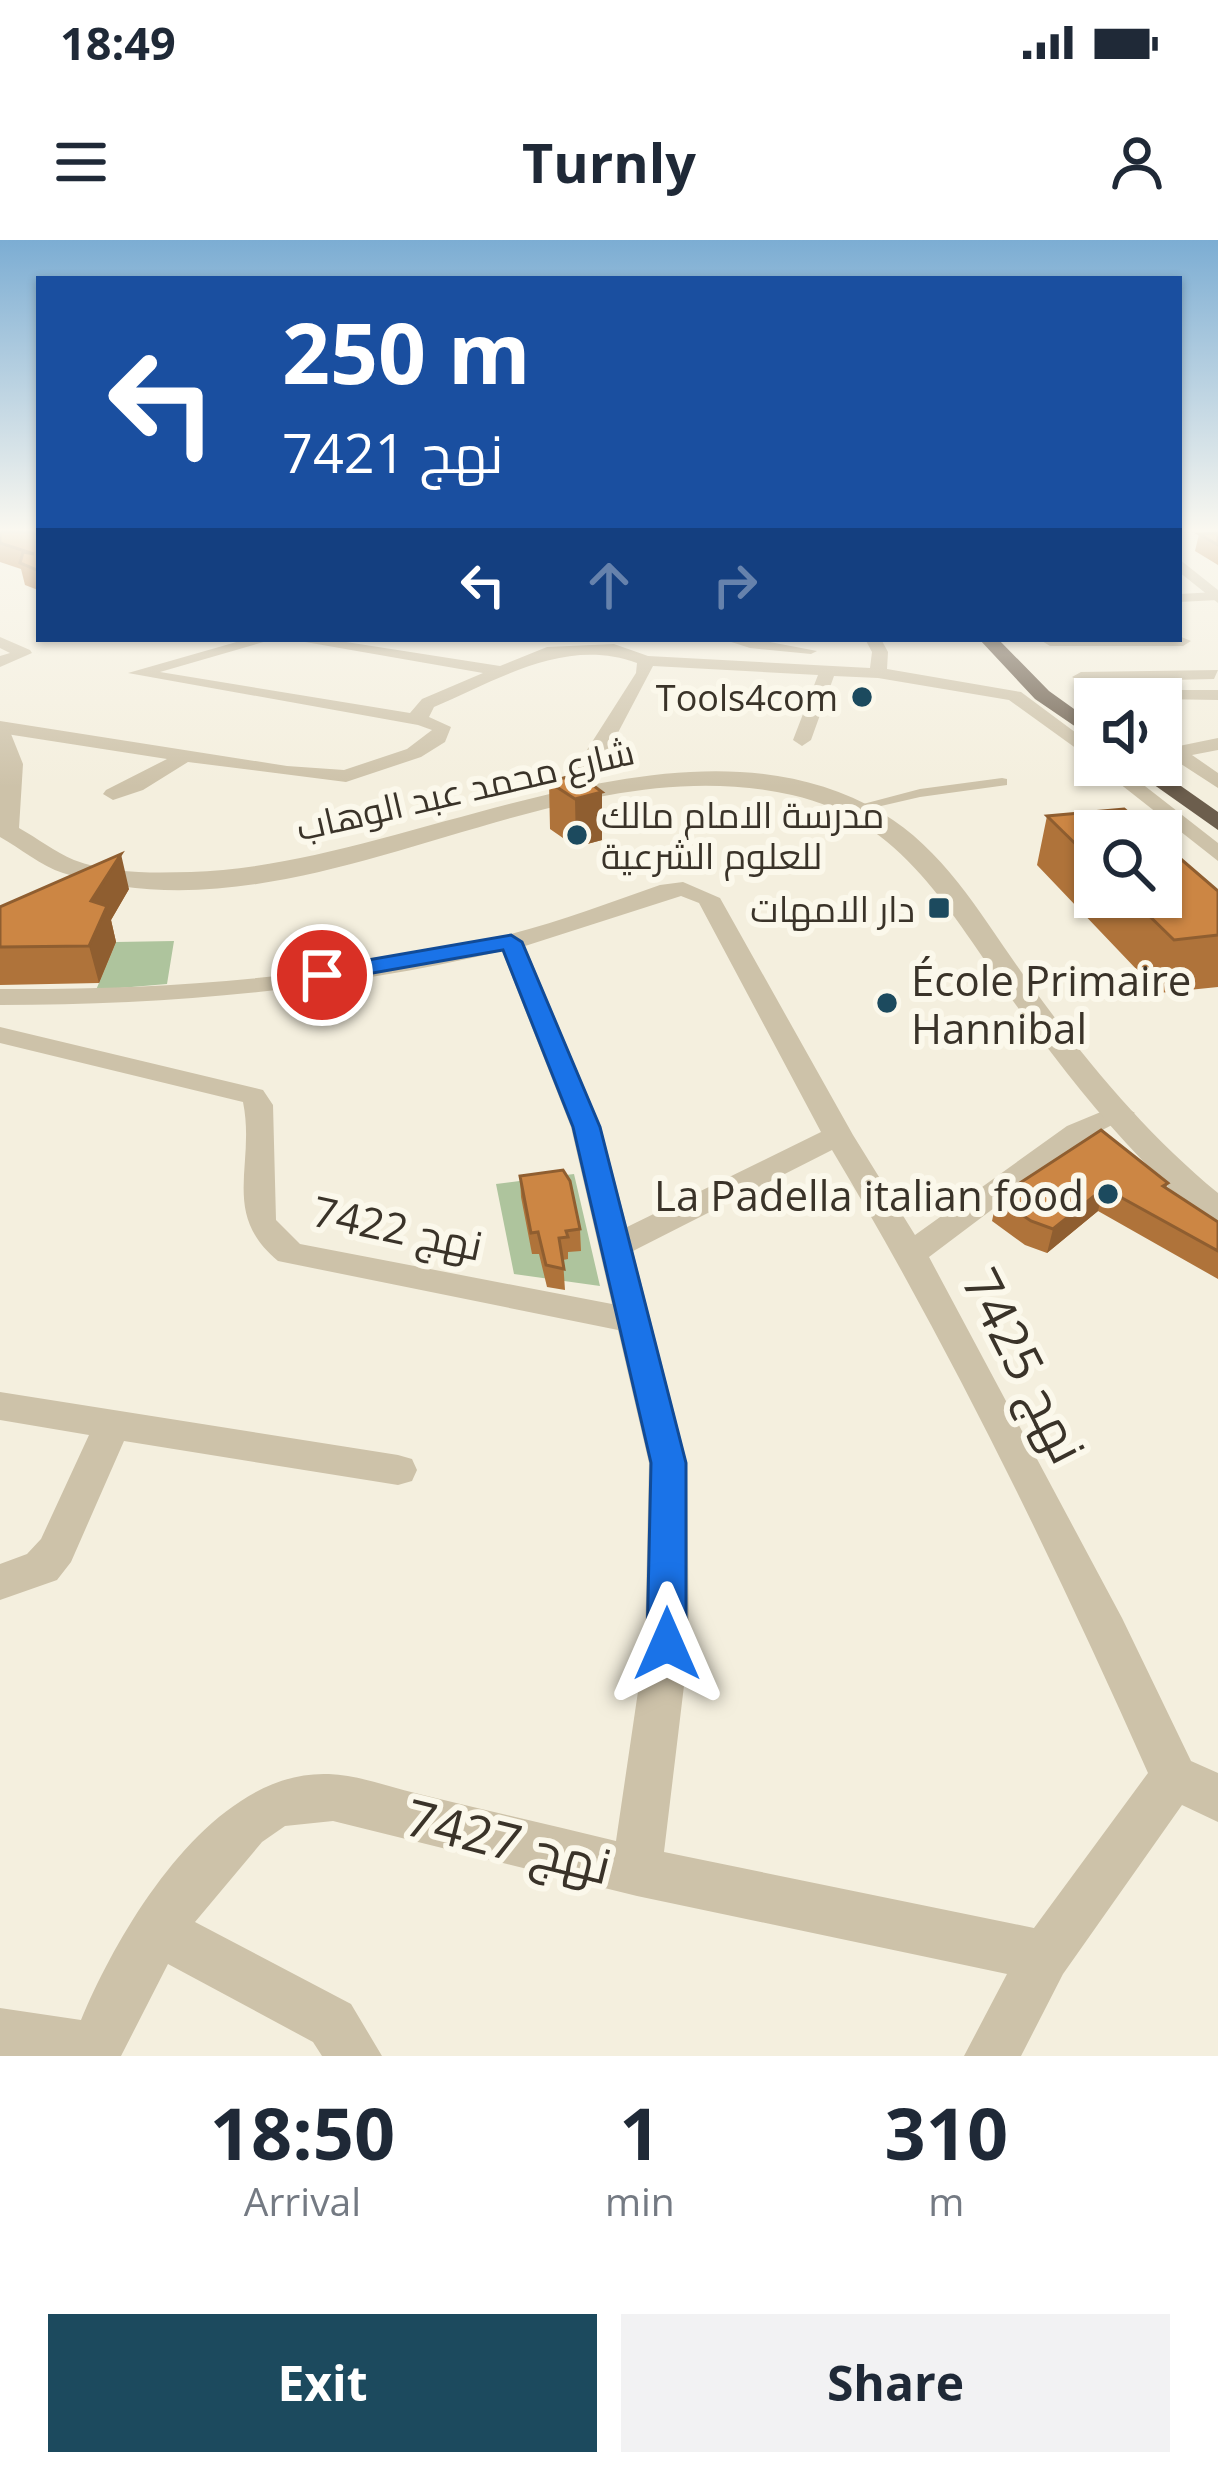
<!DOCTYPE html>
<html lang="en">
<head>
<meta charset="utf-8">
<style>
  body { margin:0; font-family:"Open Sans",Cairo,sans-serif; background:#f2f2f3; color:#1f2937; height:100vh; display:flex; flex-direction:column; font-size:45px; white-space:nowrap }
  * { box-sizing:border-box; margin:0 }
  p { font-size:39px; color:#747a83 }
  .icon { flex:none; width:66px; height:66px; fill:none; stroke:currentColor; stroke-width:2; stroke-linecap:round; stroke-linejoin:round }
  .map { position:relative; height:1816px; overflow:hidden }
  .side { display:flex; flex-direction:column; background:#fff; flex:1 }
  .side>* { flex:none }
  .banner { position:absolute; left:36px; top:36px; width:1146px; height:366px; border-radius:0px; box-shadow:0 3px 9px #0004; background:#1a4fa0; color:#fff; overflow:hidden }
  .controls { position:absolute; left:1074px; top:438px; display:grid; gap:24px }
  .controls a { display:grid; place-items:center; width:108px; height:108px; border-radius:0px; background:#fff; box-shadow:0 3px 9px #0004; font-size:60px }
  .pin { position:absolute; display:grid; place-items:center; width:102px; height:102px; color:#fff; margin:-51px; border:6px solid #fff; border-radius:50%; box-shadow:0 3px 12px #0007 }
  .me { position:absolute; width:132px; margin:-66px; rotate:0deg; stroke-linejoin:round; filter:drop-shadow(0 0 9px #0008) }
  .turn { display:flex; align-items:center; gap:42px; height:252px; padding:0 48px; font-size:54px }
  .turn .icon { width:156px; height:156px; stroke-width:2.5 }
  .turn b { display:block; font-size:84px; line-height:102px }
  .lanes { display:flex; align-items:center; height:114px; padding:0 48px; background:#0003; justify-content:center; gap:60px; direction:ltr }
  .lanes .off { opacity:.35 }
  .eta { display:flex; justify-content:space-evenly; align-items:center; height:204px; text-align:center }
  .eta b { font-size:72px; font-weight:700; line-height:84px }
  .button { display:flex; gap:24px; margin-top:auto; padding:24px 48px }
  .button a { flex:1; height:138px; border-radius:0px; background:#1c4a5e; color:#fff; font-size:48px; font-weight:700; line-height:138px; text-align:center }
  .button a+a { background:#f2f2f3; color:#1f2937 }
  .status { display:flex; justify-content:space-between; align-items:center; height:84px; padding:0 60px; background:#fff; direction:ltr }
  .status svg { height:33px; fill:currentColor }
  header { display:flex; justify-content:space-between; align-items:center; height:156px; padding:0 48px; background:#fff; font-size:54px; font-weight:700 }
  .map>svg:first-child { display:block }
  .green { fill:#aec49d }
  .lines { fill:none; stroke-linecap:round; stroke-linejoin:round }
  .pedestrian { fill:#cdc2a9; fill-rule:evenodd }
  .minor { fill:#cdc2a9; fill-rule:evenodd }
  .tertiary { fill:#cdc2a9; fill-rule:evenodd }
  .trunk { fill:#6c5e4d; fill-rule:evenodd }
  .wall { fill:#af733a }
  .shaded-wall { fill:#8f5e30 }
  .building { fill:#cc8644; stroke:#8f5e30; stroke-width:3 }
  .route { fill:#1a73e8; stroke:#114b97; stroke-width:3 }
  .poi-dot { fill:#1c4a5e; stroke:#fbf8eb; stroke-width:4.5 }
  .labels { text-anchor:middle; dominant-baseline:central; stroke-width:12; stroke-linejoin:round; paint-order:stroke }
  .far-poi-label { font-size:36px; fill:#3a3329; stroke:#fbf8eb; text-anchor:end }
  .far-street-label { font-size:36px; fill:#3a3329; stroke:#fbf8eb }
  .poi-label { font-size:42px; fill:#3a3329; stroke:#fbf8eb; text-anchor:start }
  .street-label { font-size:42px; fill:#3a3329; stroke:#fbf8eb }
  .near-street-label { font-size:51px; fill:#3a3329; stroke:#fbf8eb }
</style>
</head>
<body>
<div class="status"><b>18:49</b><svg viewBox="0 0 49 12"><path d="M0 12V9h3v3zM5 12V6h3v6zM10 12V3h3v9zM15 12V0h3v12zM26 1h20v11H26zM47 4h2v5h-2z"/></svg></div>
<header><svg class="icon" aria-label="menu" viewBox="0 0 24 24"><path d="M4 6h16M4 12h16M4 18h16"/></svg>Turnly<svg class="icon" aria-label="person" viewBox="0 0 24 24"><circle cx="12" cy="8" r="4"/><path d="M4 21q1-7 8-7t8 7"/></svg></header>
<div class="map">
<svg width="1218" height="1816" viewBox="0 0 1218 1816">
  <rect width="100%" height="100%" fill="#f4efde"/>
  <path class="green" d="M174,701L167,744L96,750L116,702Z
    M574,934L600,1046L514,1034L496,944Z"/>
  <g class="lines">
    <path class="pedestrian" d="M722,399H754L817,411L811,414L750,408Z
      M1002,538L1007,539V545L920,557L855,572L848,568L920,549Z"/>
    <path class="minor" d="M1216,352L1218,360L1179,362V354Z
      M1179,396L1191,401L1183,406H1050L1042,401Z
      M0,397L30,410L32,413L0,427V416L10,413L0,408Z
      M247,399H274L160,432L410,473L422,459L483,433L288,399H327L500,426L547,407L614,404L648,416L870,428L872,412L865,399H881L888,412L887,429L1021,452L1095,507V522L1009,460L878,438L834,436L811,500L802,506L793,500L818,435L653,426L602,523L574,561H560L557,557L636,433L637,423C566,397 499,439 434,467L429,477L451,487L445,502L421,517L346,542L188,522L143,550L113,560L103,554L106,550L167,519L0,493V481L287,526L344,530L407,509L432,490L418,485L128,433Z
      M1218,430L1214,439L1081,442L1072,437L1081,432Z
      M1164,450H1218V460L1158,459L1155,455Z
      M1161,496L1179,506L1218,498V510L1192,515L1218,533V548L1161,511Z
      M1096,525H1118L1218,603V621Z
      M683,642L720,658L853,895L915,995L1067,886L1120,864L1135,873L1087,898L929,1017L1122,1378L1191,1521L1218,1533V1582L1182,1565L1063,1734L1021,1816H964L1007,1734L637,1656L333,1581L285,1586L262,1602L195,1682L351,1764L382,1816H322L313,1802L168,1724L121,1816H0V1768L81,1780C120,1686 213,1529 329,1534C358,1535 390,1547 419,1554C485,1570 551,1585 616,1601L645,1404L649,1223L618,1090L278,1021C220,973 256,925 243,862L0,803V787L263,850L273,865L276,980L300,1004L612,1064L571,887L502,711C337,750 170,765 0,765V749C171,750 345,737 511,694C562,681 611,662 660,645ZM681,656L699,663L821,892L627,987L601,887L525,706ZM832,910C951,1109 1054,1321 1148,1533L1034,1688L664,1612L689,1404L687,1223L633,1011Z
      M0,1152L398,1215L412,1219L417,1230L412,1241L398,1245L124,1201L71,1322L57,1340L0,1360V1324L27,1314L41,1299L89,1195L0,1180Z"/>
    <path class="tertiary" d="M1179,319L1218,350V363L1179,332Z
      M0,482L7,484L23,524L19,588C37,598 55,612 74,620C110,634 153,633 191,632C405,627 681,454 882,573C948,612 986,684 1030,744C1084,819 1146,894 1218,953V982C1189,974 1163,941 1142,920C1094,870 1051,814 1011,758C950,673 903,580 792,555C549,500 307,710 63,633C41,626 20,608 0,597Z"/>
    <path class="trunk" d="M979,399H998L1049,451L1095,484V500L1035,459Z
      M1126,525H1151L1218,572V590Z"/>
  </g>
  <path class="wall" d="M0,292H39V353L38,350L25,345L21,329L0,322Z
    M1218,293V325L1195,311L1199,294Z
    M578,534L602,600L576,607L550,589L549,542Z
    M1047,576L1095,591V657H1161L1218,651V747L1159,753L1037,625Z
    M129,649L111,680L116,702L99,743L0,745V667Z
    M520,936L580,989L581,1011L568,1012V1019L563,1020L565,1050L547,1047L539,1014H532L521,957Z
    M1168,943L1166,948L1218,982V1039L1098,971L1047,1013L1025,1005L992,981L997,958Z"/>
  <path class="shaded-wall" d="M602,552V600L576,607L575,559Z
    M121,614L129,649L111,680L116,702L99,743L89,706L91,661Z
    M1104,948L1098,971L1047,1013L1053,989Z"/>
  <path class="building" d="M0,292H31L39,295V331L20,323L23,312L34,314L0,303Z
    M1218,293V305L1199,294Z
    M578,534L602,552L575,559L549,542Z
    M1124,569L1149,591H1095V623L1047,576Z
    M1161,602L1218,651V695L1174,700L1130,657H1161Z
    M121,614L91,661L107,666L89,706L0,707V667Z
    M1101,890L1168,943L1163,946L1218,982V1011L1104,948L1053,989L1031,981L997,958Z
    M563,930L570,941L580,989L566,991L568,997L559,998L564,1029L546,1025L538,992L531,993L520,936Z"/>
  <linearGradient id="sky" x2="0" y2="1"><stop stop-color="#7cadd3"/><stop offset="0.53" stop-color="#faf8f0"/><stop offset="1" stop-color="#faf8f0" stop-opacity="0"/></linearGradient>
  <rect width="1218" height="547" fill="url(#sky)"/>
  <path class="route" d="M511,695L522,702L600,887L686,1223V1404L681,1417L667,1422L653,1417L647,1404L651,1223L573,887L503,710L322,742L310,735L322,728Z"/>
  <g class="poi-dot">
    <circle cx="862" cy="457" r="12"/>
    <circle cx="577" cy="595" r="12"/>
    <rect x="927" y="656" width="24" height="24" rx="6"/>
    <circle cx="887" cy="763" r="12"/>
    <circle cx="1108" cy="954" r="12"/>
  </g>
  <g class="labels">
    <g class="far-poi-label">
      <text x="838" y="457">Tools4com</text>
      <text x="601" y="574" text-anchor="start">مدرسة الامام مالك<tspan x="601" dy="41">للعلوم الشرعية</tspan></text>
      <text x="915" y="668">دار الامهات</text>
    </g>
    <g class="far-street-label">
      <text transform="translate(465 549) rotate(-13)">شارع محمد عبد الوهاب</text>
    </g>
    <g class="poi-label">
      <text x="911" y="739">École Primaire<tspan x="911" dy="48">Hannibal</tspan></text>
      <text x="1084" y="954" text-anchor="end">La Padella italian food</text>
    </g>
    <g class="street-label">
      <text transform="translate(398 987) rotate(12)">نهج 7422</text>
    </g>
    <g class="near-street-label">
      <text transform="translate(1026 1125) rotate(63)">نهج 7425</text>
      <text transform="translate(509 1600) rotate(14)">نهج 7427</text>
    </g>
  </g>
</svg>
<div class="controls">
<a><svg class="icon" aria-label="sound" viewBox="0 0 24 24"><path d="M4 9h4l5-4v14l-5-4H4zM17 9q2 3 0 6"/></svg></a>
<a><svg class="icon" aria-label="search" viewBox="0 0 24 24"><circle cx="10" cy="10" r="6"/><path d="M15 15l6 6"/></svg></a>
</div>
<div class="pin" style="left:322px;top:735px;background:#d93025"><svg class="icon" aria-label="arrive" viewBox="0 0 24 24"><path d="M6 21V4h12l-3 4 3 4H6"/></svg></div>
<svg class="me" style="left:667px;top:1404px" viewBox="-20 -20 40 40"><path d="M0-17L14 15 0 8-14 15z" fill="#1a73e8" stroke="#fff" stroke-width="4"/></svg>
<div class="banner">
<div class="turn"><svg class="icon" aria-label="left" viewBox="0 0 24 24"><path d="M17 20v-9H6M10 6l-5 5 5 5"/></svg><div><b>250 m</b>نهج 7421</div></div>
<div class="lanes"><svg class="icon" aria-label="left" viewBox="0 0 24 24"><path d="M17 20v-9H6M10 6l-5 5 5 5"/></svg><svg class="icon off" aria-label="ahead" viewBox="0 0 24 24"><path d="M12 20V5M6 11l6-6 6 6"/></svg><svg class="icon off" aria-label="right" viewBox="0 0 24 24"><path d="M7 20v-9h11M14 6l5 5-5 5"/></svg></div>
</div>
</div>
<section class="side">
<div class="eta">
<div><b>18:50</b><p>Arrival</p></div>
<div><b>1</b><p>min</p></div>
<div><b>310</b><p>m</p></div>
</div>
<div class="button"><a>Exit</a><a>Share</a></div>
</section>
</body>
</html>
